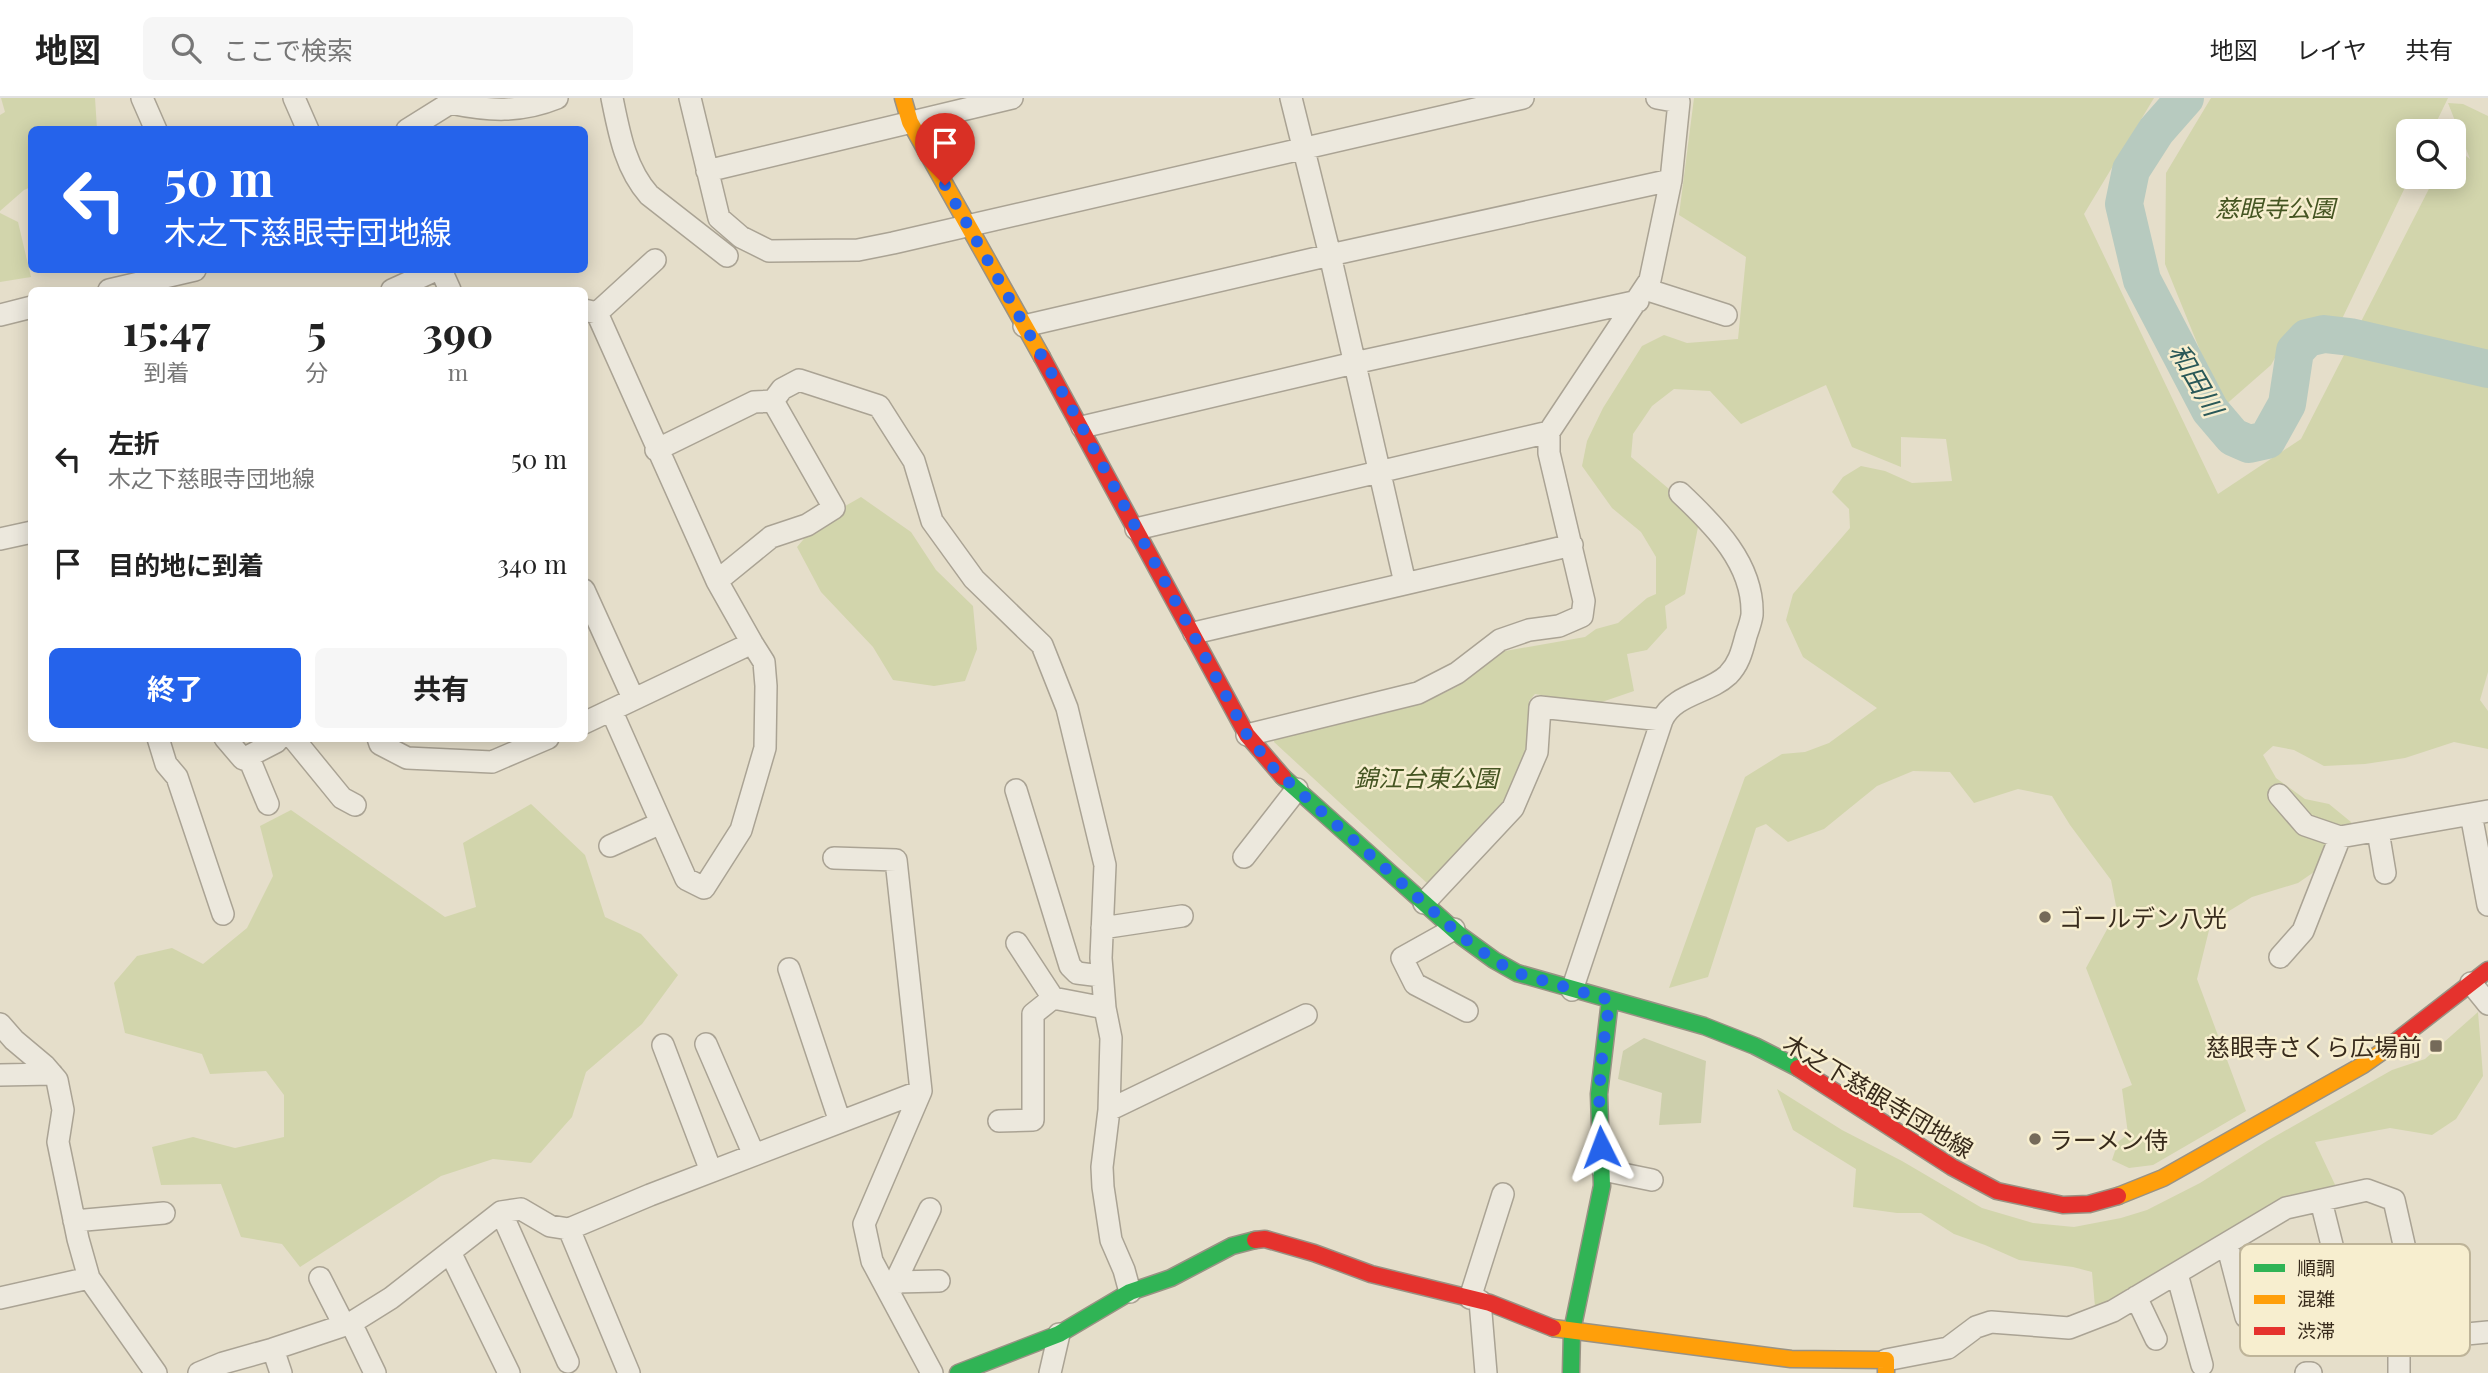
<!DOCTYPE html>
<html lang="ja">
<head>
<meta charset="utf-8">
<style>
  body { margin:0; font-family:"Playfair Display","Noto Sans JP",serif; background:#f6f6f6; color:#222; height:100vh; display:flex; flex-direction:column; font-size:26px; white-space:nowrap }
  * { box-sizing:border-box; margin:0 }
  p { font-size:23px; color:#767676 }
  .icon { flex:none; width:38px; height:38px; fill:none; stroke:currentColor; stroke-width:2; stroke-linecap:round; stroke-linejoin:round }
  .map { position:relative; flex:1; overflow:hidden }
  .sheet { position:absolute; left:28px; top:189px; width:560px; height:455px; display:flex; flex-direction:column; background:#fff; border-radius:10px; box-shadow:0 4px 18px #0003 }
  .sheet>* { flex:none }
  .hud { position:absolute; left:28px; top:28px; width:560px; height:147px; border-radius:10px; box-shadow:0 4px 18px #0003; background:#2563eb; color:#fff; overflow:hidden }
  .controls { position:absolute; left:2396px; top:21px; display:grid; gap:14px }
  .controls a { display:grid; place-items:center; width:70px; height:70px; border-radius:10px; background:#fff; box-shadow:0 4px 18px #0003; font-size:35px }
  .pin { position:absolute; display:grid; place-items:center; width:60px; height:60px; color:#fff; margin:-72px -30px; border-radius:50% 50% 50% 0; rotate:-45deg; box-shadow:0 0 7px #0007 }
  .pin .icon { rotate:45deg }
  .me { position:absolute; width:77px; margin:-38px; rotate:357deg; stroke-linejoin:round; filter:drop-shadow(0 0 5px #0008) }
  .turn { display:flex; align-items:center; gap:24px; height:147px; padding:0 21px; font-size:32px }
  .turn .icon { width:91px; height:91px; stroke-width:2.5 }
  .turn b { display:block; font-size:49px; line-height:60px }
  .eta { display:flex; justify-content:space-evenly; align-items:center; height:119px; text-align:center }
  .eta b { font-size:42px; font-weight:700; line-height:49px }
  .primary-button { display:flex; gap:14px; margin-top:auto; padding:14px 21px }
  .primary-button a { flex:1; height:80px; border-radius:10px; background:#2563eb; color:#fff; font-size:28px; font-weight:700; line-height:80px; text-align:center }
  .primary-button a+a { background:#f6f6f6; color:#222 }
  ul { padding:0; list-style:none }
  li { display:flex; align-items:center; gap:21px; height:105px; padding:0 21px }
  li div { flex:1 }
  li b { display:block; font-size:26px }
  li em { font-style:normal }
  header { display:flex; align-items:center; gap:42px; box-sizing:border-box; height:98px; padding:0 35px; background:#fff; border-bottom:2px solid #e0e0e0 }
  header strong { font-size:33px }
  nav { display:flex; gap:38px; margin-inline-start:auto; font-size:24px }
  .search { width:490px; height:63px; background:#f6f6f6; display:flex; align-items:center; gap:18px; box-sizing:border-box; padding:0 24px; border-radius:10px; color:#767676; font-size:26px }
  .map>svg:first-child { display:block }
  .green { fill:#d2d5ac }
  .cemetery { fill:#cdcfac }
  .lines { fill:none; stroke-linecap:round; stroke-linejoin:round }
  .river { stroke:#b7cabf; stroke-width:38 }
  .street-casing { stroke:#aaa394; stroke-width:24 }
  .fast-casing { stroke:#999284; stroke-width:19 }
  .slow-casing { stroke:#999284; stroke-width:19 }
  .jam-casing { stroke:#999284; stroke-width:19 }
  .street { stroke:#ece8dd; stroke-width:21 }
  .fast { stroke:#30b455; stroke-width:16 }
  .slow { stroke:#ff9f0a; stroke-width:16 }
  .jam { stroke:#e5322d; stroke-width:16 }
  .route { stroke:#2563eb; stroke-width:12; stroke-dasharray:0 21.6 }
  .poi-dot { fill:#756a59; stroke:#f7eecf; stroke-width:2.5 }
  .labels { text-anchor:middle; dominant-baseline:central; stroke-width:5; stroke-linejoin:round; paint-order:stroke }
  .park-label { font-size:24px; font-style:italic; fill:#455522; stroke:#f7eecf }
  .poi-label { font-size:24px; fill:#382b1c; stroke:#f7eecf; text-anchor:start }
  .street-label { font-size:24px; fill:#382b1c; stroke:#f7eecf }
  .water-label { font-size:26px; font-style:italic; fill:#2a5858; stroke:#f7eecf }
  .key { fill:#f7eecf; stroke:#beb499; stroke-width:2 }
  .key-label { font-size:19px; fill:#382b1c }
</style>
</head>
<body>
<header>
<strong>地図</strong>
<div class="search"><svg class="icon" aria-label="search" viewBox="0 0 24 24"><circle cx="10" cy="10" r="6"/><path d="M15 15l6 6"/></svg>ここで検索</div>
<nav><a>地図</a><a>レイヤ</a><a>共有</a></nav>
</header>
<div class="map">
<svg width="2488" height="1275" viewBox="0 0 2488 1275">
  <rect width="100%" height="100%" fill="#e5deca"/>
  <path class="green" d="M1,0H95L97,31L32,32L31,89L24,92L0,113V17L5,14Z
    M1694,0H2154L2084,116L2218,396L2301,341L2435,79H2454V49L2470,61L2448,5L2463,6L2488,18V574L2480,602L2488,613V651L2454,644L2405,660L2365,666L2324,668L2294,652L2273,648L2263,657L2276,680L2305,701L2329,706L2351,724L2355,735L2325,758L2314,774L2298,785L2252,799L2211,824L2197,881L2246,1013L2153,1067L2129,1070L2112,1062L2118,1044L2128,1036L2122,991L2132,987L2086,870L2117,813L2111,782L2070,727L2052,698L2018,691L1974,705L1950,674L1913,673L1877,688L1824,731L1788,744L1766,726L1756,730L1708,879L1669,890L1745,679L1782,656L1805,654L1829,645L1877,610L1803,559L1786,522L1793,496L1850,430L1849,411L1832,394L1843,379L1861,368L1885,373L1912,385L1952,383L1946,341L1901,339V369L1852,349L1826,287L1741,326L1710,293L1674,291L1652,308L1633,336L1631,359L1675,396L1698,429L1685,496L1665,508L1667,530L1647,552L1627,556L1634,593L1596,606L1535,596L1529,603L1528,653L1506,706L1428,786L1274,644L1275,638L1440,597L1458,588L1505,553L1585,539L1596,531L1618,525L1647,500L1656,496V459L1641,434L1612,410L1582,368L1587,343L1603,310L1642,248L1664,237L1687,245L1738,241L1746,159L1679,117Z
    M2211,0H2448L2432,33H2408V79H2410L2341,223L2292,230L2271,267L2223,309L2165,166L2166,75Z
    M0,115L18,124L31,179L0,184Z
    M861,399L911,434L936,472L973,508L977,551L965,583L934,588L893,582L873,549L821,494L797,449L819,423Z
    M531,706L585,757L605,819L641,836L678,877L642,926L586,974L572,1019L531,1065L493,1061L441,1078L300,1169L282,1146L241,1139L221,1086L161,1087L152,1049L193,1039L235,1050L284,1039V997L266,973L210,976L202,956L125,935L114,885L137,858L172,850L203,866L247,830L273,778L260,728L291,712L445,819L476,809L463,745Z
    M2478,914L2483,978L2456,1021L2432,1037L2390,1030L2315,1044L2338,1093L2134,1196L2095,1209L2092,1174L2073,1169L2019,1162L1985,1147L1954,1136L1921,1115H1897L1853,1109L1856,1071L1793,1032L1777,991L1842,1032L1902,1063L1982,1110L2033,1125L2074,1129L2121,1120L2147,1112L2200,1085L2267,1043L2392,972L2425,961Z"/>
  <path class="cemetery" d="M1644,940L1706,963L1701,1025L1659,1027L1662,995L1618,981L1623,953Z"/>
  <g class="lines">
    <path class="river" d="M2185,0L2156,33L2131,72L2124,106L2142,182L2210,312L2233,339L2249,346L2267,342L2287,306L2295,253L2307,240L2324,236L2350,239L2488,271"/>
    <defs>
      <path id="street" d="M142,0L156,32
        M294,0L308,32
        M612,0C619,34 625,70 649,97L727,158
        M690,0L719,120L741,139L769,153L858,152L893,145L1523,0
        M1291,0L1330,157L1405,485
        M407,32L450,5C489,13 520,15 557,0
        M707,73L1012,0
        M441,172L450,192
        M1645,191L1726,217
        M109,192L195,172
        M392,192L436,172
        M584,212L597,215L717,483L752,545L584,625
        M597,215L655,162
        M0,217L32,209
        M1024,228L1330,157L1671,82
        M1082,329L1354,265L1638,203
        M656,352L754,304L773,303L782,291L799,282L879,308L914,363L932,423L974,481L1042,547L1067,610L1105,767L1101,860L1105,910
        M1136,431L1549,334
        M0,441L32,434
        M717,483L771,439L807,427L834,410L773,303
        M584,492L633,600
        M1194,535L1572,447
        M612,614L686,781L704,790L741,732L765,650L766,588L764,564L752,545
        M1247,637L1418,595L1457,575L1500,542L1529,532L1559,528L1582,518L1584,503L1549,355V334L1650,182L1671,82L1679,4L1657,0
        M158,640L166,666L177,679L223,816
        M225,640L243,661L276,644L279,640
        M293,640L342,700L355,707
        M378,640L380,646L407,660L492,664L548,640
        M248,658L268,706
        M1016,692L1070,868L1077,875L1101,878
        M2279,697L2305,727L2340,739L2488,713
        M2471,716L2488,807
        M2378,733L2385,775
        M610,748L661,725
        M1244,759L1297,691
        M834,760L896,762L921,993L864,1126L872,1163L932,1275
        M1424,805L1513,710L1537,654L1540,609L1662,622
        M1102,830L1182,818
        M1454,831L1402,860L1415,886L1467,913
        M1017,845L1053,900
        M2280,859L2303,833L2340,739
        M789,871L840,1024
        M2471,885L2488,906
        M1572,892L1662,622C1674,596 1709,595 1728,577C1739,566 1742,553 1746,538C1748,532 1751,524 1752,517C1754,466 1714,427 1680,395
        M0,926L14,942L45,968L57,982L63,1012L58,1044L78,1141L89,1180L156,1275
        M706,946L754,1057
        M663,947L711,1073
        M0,977L52,976
        M1109,1012L1306,917
        M999,1023L1033,1022V916L1053,900L1105,910L1111,940L1109,1012L1102,1069L1103,1089L1111,1142L1124,1172L1130,1194
        M1603,1072L1652,1082
        M2321,1103L2340,1179
        M501,1114L568,1264
        M74,1123L164,1115
        M569,1131L629,1275
        M2227,1146L2246,1219
        M450,1154L509,1275
        M2177,1176L2202,1267
        M320,1180L344,1227
        M896,1184L939,1183
        M890,1195L930,1111
        M2136,1199L2156,1241
        M0,1200L89,1180
        M1470,1200L1503,1096
        M1480,1203L1486,1275
        M351,1225L375,1275
        M273,1251L281,1275
        M1886,1262L1948,1250L1976,1229L1991,1224L2069,1230L2113,1213L2286,1110L2367,1092L2394,1102L2425,1240
        M199,1275L223,1265L273,1251L351,1225L391,1200L501,1114L521,1111L550,1128L569,1131L650,1097L921,993
        M1050,1275L1059,1236
        M2306,1275H2311
        M2399,1275V1248L2425,1240L2488,1234"/>
      <path id="fast" d="M1283,679L1461,838L1494,862L1517,875L1704,928L1755,948L1798,970
        M958,1275L1059,1236L1130,1194L1171,1180L1232,1148L1255,1142
        M1571,1275L1572,1233L1602,1088L1599,996L1610,902"/>
      <path id="slow" d="M903,0L910,24L1042,259
        M2118,1098L2163,1080L2363,967L2390,948
        M1553,1230L1791,1261L1886,1262V1275"/>
      <path id="jam" d="M1042,259L1247,637L1283,679
        M2390,948L2488,872
        M1798,970L1952,1069L1997,1093L2063,1107L2089,1106L2118,1098
        M1255,1142L1265,1141L1314,1155L1371,1176L1490,1205L1553,1230"/>
    </defs>
    <use href="#street" class="street-casing"/>
    <use href="#fast" class="fast-casing"/>
    <use href="#slow" class="slow-casing"/>
    <use href="#jam" class="jam-casing"/>
    <use href="#street" class="street"/>
    <use href="#fast" class="fast"/>
    <use href="#slow" class="slow"/>
    <use href="#jam" class="jam"/>
  </g>
  <g class="lines">
    <path class="route" d="M945,87L1082,329L1247,637L1275,672L1461,838L1494,862L1517,875L1610,902C1602,951 1596,1000 1601,1049"/>
  </g>
  <g class="poi-dot">
    <circle cx="2045" cy="819" r="7"/>
    <rect x="2429" y="941" width="14" height="14" rx="3.5"/>
    <circle cx="2035" cy="1041" r="7"/>
  </g>
  <g class="labels">
    <g class="park-label">
      <text x="2275" y="109">慈眼寺公園</text>
      <text x="1426" y="679">錦江台東公園</text>
    </g>
    <g class="poi-label">
      <text x="2059" y="819">ゴールデン八光</text>
      <text x="2422" y="948" text-anchor="end">慈眼寺さくら広場前</text>
      <text x="2049" y="1041">ラーメン侍</text>
    </g>
    <g class="street-label">
      <text transform="translate(1879 997) rotate(31)">木之下慈眼寺団地線</text>
    </g>
    <g class="water-label">
      <text transform="translate(2197 281) rotate(60)">和田川</text>
    </g>
  </g>
  <rect x="2240" y="1146" width="230" height="112" rx="10" class="key"/>
  <rect x="2254" y="1166" width="31" height="8" fill="#30b455"/>
  <rect x="2254" y="1197" width="31" height="9" fill="#ff9f0a"/>
  <rect x="2254" y="1229" width="31" height="8" fill="#e5322d"/>
  <g class="key-label">
    <text x="2297" y="1177">順調</text>
    <text x="2297" y="1208">混雑</text>
    <text x="2297" y="1240">渋滞</text>
  </g>
</svg>
<div class="controls">
<a><svg class="icon" aria-label="search" viewBox="0 0 24 24"><circle cx="10" cy="10" r="6"/><path d="M15 15l6 6"/></svg></a>
</div>
<div class="pin" style="left:945px;top:87px;background:#d93025"><svg class="icon" aria-label="arrive" viewBox="0 0 24 24"><path d="M6 21V4h12l-3 4 3 4H6"/></svg></div>
<svg class="me" style="left:1601px;top:1049px" viewBox="-20 -20 40 40"><path d="M0-17L14 15 0 8-14 15z" fill="#2563eb" stroke="#fff" stroke-width="4"/></svg>
<div class="hud">
<div class="turn"><svg class="icon" aria-label="left" viewBox="0 0 24 24"><path d="M17 20v-9H6M10 6l-5 5 5 5"/></svg><div><b>50 m</b>木之下慈眼寺団地線</div></div>
</div>
<section class="sheet">
<div class="eta">
<div><b>15:47</b><p>到着</p></div>
<div><b>5</b><p>分</p></div>
<div><b>390</b><p>m</p></div>
</div>
<ul>
<li><svg class="icon" aria-label="left" viewBox="0 0 24 24"><path d="M17 20v-9H6M10 6l-5 5 5 5"/></svg><div><b>左折</b><p>木之下慈眼寺団地線</p></div><em>50 m</em></li>
<li><svg class="icon" aria-label="arrive" viewBox="0 0 24 24"><path d="M6 21V4h12l-3 4 3 4H6"/></svg><div><b>目的地に到着</b></div><em>340 m</em></li>
</ul>
<div class="primary-button"><a>終了</a><a>共有</a></div>
</section>
</div>
</body>
</html>
